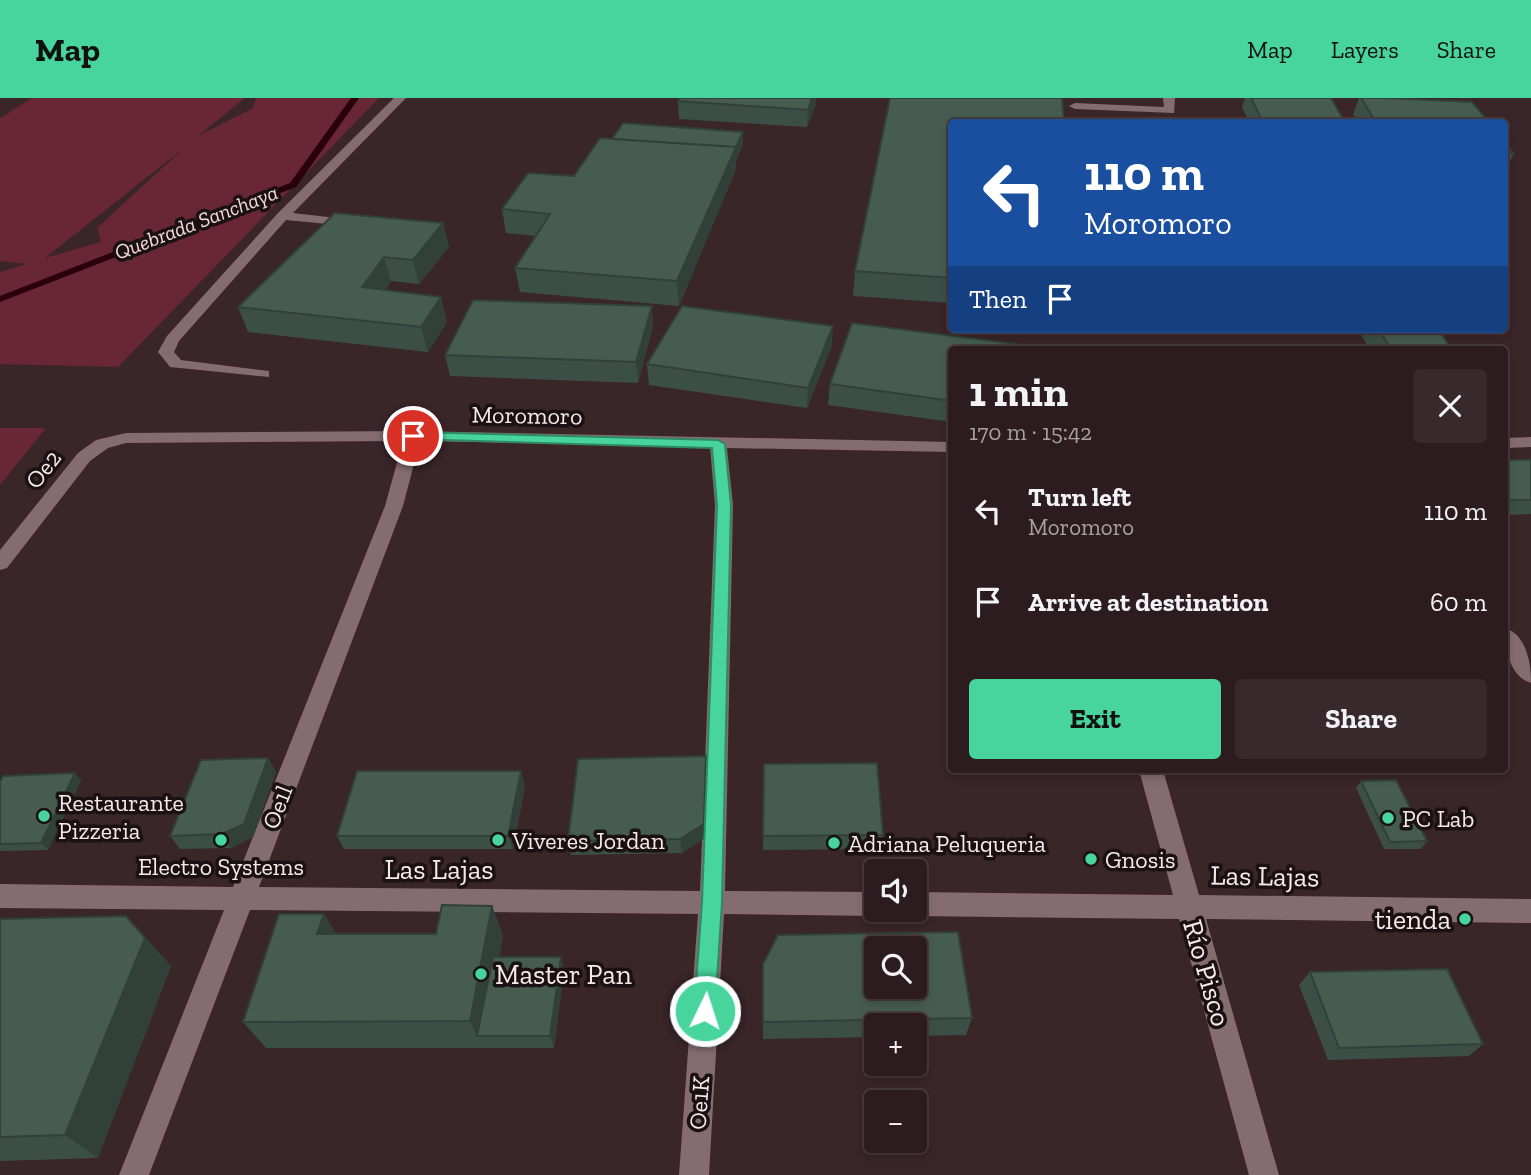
<!DOCTYPE html>
<html lang="en">
<head>
<meta charset="utf-8">
<style>
  body { margin:0; font-family:"Zilla Slab",serif; background:#38292c; color:#f1f3f6; height:100vh; display:flex; flex-direction:column; font-size:26px; white-space:nowrap }
  * { box-sizing:border-box; margin:0 }
  p { font-size:23px; color:#a6a1a4 }
  .icon { flex:none; width:38px; height:38px; fill:none; stroke:currentColor; stroke-width:2; stroke-linecap:round; stroke-linejoin:round }
  .map { position:relative; flex:1; overflow:hidden }
  .details { position:absolute; left:948px; top:248px; width:560px; height:427px; display:flex; flex-direction:column; background:#2c1c1f; border-radius:7px; box-shadow:0 4px 10px #0003,0 0 0 2px #483a3d }
  .details>* { flex:none }
  .guide { position:absolute; left:948px; top:21px; width:560px; height:214px; border-radius:7px; box-shadow:0 4px 10px #0003,0 0 0 2px #483a3d; background:#1a4fa0; color:#fff; overflow:hidden }
  .buttons { position:absolute; left:864px; top:761px; display:grid; gap:14px }
  .buttons a { display:grid; place-items:center; width:63px; height:63px; border-radius:7px; background:#2c1c1f; box-shadow:0 4px 10px #0003,0 0 0 2px #483a3d; font-size:35px }
  .pin { position:absolute; display:grid; place-items:center; width:60px; height:60px; color:#fff; margin:-30px; border:4px solid #fff; border-radius:50%; box-shadow:0 2px 7px #0007 }
  .me { position:absolute; width:77px; margin:-38px; rotate:4deg; stroke-linejoin:round; filter:drop-shadow(0 0 5px #0008) }
  .turn { display:flex; align-items:center; gap:24px; height:147px; padding:0 21px; font-size:32px }
  .turn .icon { width:91px; height:91px; stroke-width:2.5 }
  .turn b { display:block; font-size:49px; line-height:60px }
  .then { display:flex; align-items:center; height:66px; padding:0 21px; background:#0003; gap:14px; font-size:26px }
  .round { display:grid; place-items:center; flex:none; width:74px; height:74px; border-radius:7px; background:#38292c }
  .summary { display:flex; align-items:center; justify-content:space-between; height:119px; padding:0 21px }
  h1 { font-size:42px; font-weight:700; line-height:52px }
  .primary-button { display:flex; gap:14px; margin-top:auto; padding:14px 21px }
  .primary-button a { flex:1; height:80px; border-radius:7px; background:#48d49d; color:#111; font-size:28px; font-weight:700; line-height:80px; text-align:center }
  .primary-button a+a { background:#38292c; color:#f1f3f6 }
  ul { padding:0; list-style:none }
  li { display:flex; align-items:center; gap:21px; height:91px; padding:0 21px }
  li div { flex:1 }
  li b { display:block; font-size:26px }
  li em { font-style:normal }
  header { display:flex; align-items:center; gap:42px; box-sizing:border-box; height:98px; padding:0 35px; background:#48d49d; color:#111 }
  header strong { font-size:33px }
  nav { display:flex; gap:38px; margin-inline-start:auto; font-size:24px }
  .map>svg:first-child { display:block }
  .green { fill:#692637; fill-rule:evenodd }
  .lines { fill:none; stroke-linecap:round; stroke-linejoin:round }
  .stream { fill:#29000b; fill-rule:evenodd }
  .lane { fill:#856c70; fill-rule:evenodd }
  .street { fill:#856c70; fill-rule:evenodd }
  .wall { fill:#3c4f46 }
  .shaded-wall { fill:#314039 }
  .building { fill:#465c51; stroke:#314039; stroke-width:2; fill-rule:evenodd }
  .route { fill:#48d49d; stroke:#2f8a66; stroke-width:2 }
  .poi-dot { fill:#48d49d; stroke:#1a1113; stroke-width:2.5 }
  .labels { text-anchor:middle; dominant-baseline:central; stroke-width:7; stroke-linejoin:round; paint-order:stroke }
  .far-water-label { font-size:21px; font-style:italic; fill:#f6dade; stroke:#1a1113 }
  .street-label { font-size:24px; fill:#f7e9eb; stroke:#1a1113 }
  .poi-label { font-size:24px; fill:#f7e9eb; stroke:#1a1113; text-anchor:start }
  .near-street-label { font-size:28px; fill:#f7e9eb; stroke:#1a1113 }
  .near-poi-label { font-size:28px; fill:#f7e9eb; stroke:#1a1113; text-anchor:end }
</style>
</head>
<body>
<header>
<strong>Map</strong>
<nav><a>Map</a><a>Layers</a><a>Share</a></nav>
</header>
<div class="map">
<svg width="1531" height="1077" viewBox="0 0 1531 1077">
  <rect width="100%" height="100%" fill="#3a2529"/>
  <path class="green" d="M32,0H245L198,38L253,10L256,0H379L118,269L0,266V174L27,166L0,163V20ZM185,49L97,130L101,144L45,160Z
    M0,330H46L0,387Z"/>
  <g class="lines">
    <path class="stream" d="M351,0H359L296,89L0,204V198L290,85Z"/>
    <path class="lane" d="M394,0H406L293,115L354,122L361,126L359,129L286,122L179,243L174,254L181,262L269,273V279L170,269L158,254L167,238L278,115Z
      M1163,0H1175L1174,15L1075,11L1069,8L1075,5L1164,9Z"/>
    <path class="street" d="M413,333L952,344V354L727,350L733,407L725,793L877,794V812H887L877,818L724,816L709,1077H679L698,816L250,812L149,1077H119L224,812L0,810V786L233,789L385,408L403,343L126,345L108,350L90,363L7,470L0,472V452L78,355L96,342L126,335ZM420,343L710,349L715,407L700,793L259,789L403,408Z
      M1531,339V349L1505,350V340Z
      M1505,530C1527,537 1531,566 1531,585C1509,578 1505,550 1505,530Z
      M1139,672H1163L1199,797L1531,801V825L1206,821L1279,1077H1249L1179,821L915,818L905,812H915V794L1173,797Z"/>
  </g>
  <path class="wall" d="M680,0H816V6L807,29L679,21L678,3Z
    M1245,0H1331L1345,24H1249L1242,9Z
    M1359,0H1388L1489,24H1358L1353,16Z
    M952,24V205L853,198L855,173Z
    M743,34V47L736,62V71L679,208L520,194L515,170L536,138L506,135L502,111L574,78L612,41Z
    M1505,45L1514,56L1505,73Z
    M443,125L449,149L419,186L391,183L385,192L447,224L428,254L248,234L238,209Z
    M653,228L638,285L450,278L445,257Z
    M1358,231H1438L1452,252H1370Z
    M832,248L807,310L649,287L647,266Z
    M952,252V324L828,307L830,286Z
    M1505,362H1531V416L1505,417Z
    M706,658L707,672L705,740L682,755L571,757L568,743Z
    M268,660L276,674L253,739L231,750L180,751L170,738Z
    M764,666L883,737L881,751L763,752Z
    M75,675L81,683L48,752L0,753V684Z
    M1361,683L1427,743L1421,751H1384L1356,690Z
    M525,688L513,751H344L337,738Z
    M492,808L503,837L499,859H561L564,872L554,950H266L243,924L324,816L336,836H436Z
    M126,818L171,868L98,1060L0,1063V821Z
    M763,866L972,920L966,937L915,938V928H877V939L763,941Z
    M1310,874L1483,946L1469,958L1328,962L1299,887Z"/>
  <path class="shaded-wall" d="M812,0H816V6L807,29L808,12Z
    M743,34V47L736,62V71L679,208L677,183L736,49Z
    M443,125L449,149L419,186L413,162Z
    M384,159L391,183L370,214L362,189Z
    M441,199L447,224L428,254L421,229Z
    M652,208L653,228L638,285L636,264Z
    M833,228L832,248L807,310L808,290Z
    M706,658L707,672L705,740L682,755L680,741Z
    M268,660L276,674L253,739L231,750L222,736Z
    M521,673L525,688L513,751L508,738Z
    M75,675L81,683L48,752L41,745Z
    M492,808L503,837L485,938H477L470,923Z
    M324,816L342,845L317,836Z
    M126,818L171,868L98,1060L65,1037Z
    M561,859L564,872L554,950L550,938Z"/>
  <path class="building" d="M680,0H812L808,12L678,3Z
    M890,0H1062L1064,24H952V180L855,173Z
    M1251,0H1331L1345,24H1263Z
    M1361,0H1388L1472,4L1489,24H1376Z
    M623,25L743,34L736,49L612,41Z
    M600,40L736,49L677,183L515,170L550,116L502,111L528,75L574,78Z
    M1505,45L1514,56L1505,55Z
    M335,115L443,125L413,162L384,159L362,189L441,199L421,229L238,209Z
    M473,202L652,208L636,264L445,257Z
    M682,208L833,228L808,290L647,266Z
    M852,225L1024,247L1023,252H952V303L830,286Z
    M1379,231H1438L1452,252H1391Z
    M1505,362H1531V402H1505Z
    M706,658L704,726L680,741L568,743L578,661Z
    M268,660L244,726L222,736L170,738L201,662Z
    M877,665L883,737L763,738L764,666Z
    M357,673H521L508,738H337Z
    M75,675L41,745L0,746V684L3,678Z
    M1396,682L1427,743L1390,744L1361,683Z
    M442,807L492,808L470,923L243,924L279,816H324L317,836H436Z
    M126,818L145,840L65,1037L0,1039V821Z
    M958,834L972,920L763,924V866L778,837ZM877,850H915V889H877Z
    M493,859H561L550,938H477Z
    M1447,871L1483,946L1339,950L1310,874Z"/>
  <path class="route" d="M413,334L718,342L725,346L731,407L722,804L715,913L712,921L705,924L697,921L694,913L702,804L717,407L712,350L409,341V335Z"/>
  <g class="poi-dot">
    <circle cx="44" cy="718" r="7"/>
    <circle cx="1388" cy="720" r="7"/>
    <circle cx="221" cy="742" r="7"/>
    <circle cx="498" cy="742" r="7"/>
    <circle cx="834" cy="745" r="7"/>
    <circle cx="1091" cy="761" r="7"/>
    <circle cx="1465" cy="821" r="7"/>
    <circle cx="481" cy="876" r="7"/>
  </g>
  <g class="labels">
    <g class="far-water-label">
      <text transform="translate(196 124) rotate(-21)">Quebrada Sanchaya</text>
    </g>
    <g class="street-label">
      <text transform="translate(527 317) rotate(1)">Moromoro</text>
      <text transform="translate(43 371) rotate(-52)">Oe2</text>
      <text transform="translate(277 709) rotate(-69)">Oe1l</text>
      <text transform="translate(699 1005) rotate(-86)">Oe1K</text>
    </g>
    <g class="poi-label">
      <text x="58" y="704">Restaurante<tspan x="58" dy="28">Pizzeria</tspan></text>
      <text x="1402" y="720">PC Lab</text>
      <text x="512" y="742">Viveres Jordan</text>
      <text x="848" y="745">Adriana Peluqueria</text>
      <text x="1105" y="761">Gnosis</text>
      <text x="221" y="768" text-anchor="middle">Electro Systems</text>
    </g>
    <g class="near-street-label">
      <text x="439" y="771">Las Lajas</text>
      <text transform="translate(1265 778) rotate(1)">Las Lajas</text>
      <text transform="translate(1207 875) rotate(74)">Río Pisco</text>
    </g>
    <g class="near-poi-label">
      <text x="1451" y="821">tienda</text>
      <text x="495" y="876" text-anchor="start">Master Pan</text>
    </g>
  </g>
</svg>
<div class="buttons">
<a><svg class="icon" aria-label="sound" viewBox="0 0 24 24"><path d="M4 9h4l5-4v14l-5-4H4zM17 9q2 3 0 6"/></svg></a>
<a><svg class="icon" aria-label="search" viewBox="0 0 24 24"><circle cx="10" cy="10" r="6"/><path d="M15 15l6 6"/></svg></a>
<a>+</a>
<a>−</a>
</div>
<div class="pin" style="left:413px;top:338px;background:#d93025"><svg class="icon" aria-label="arrive" viewBox="0 0 24 24"><path d="M6 21V4h12l-3 4 3 4H6"/></svg></div>
<svg class="me" style="left:705px;top:913px" viewBox="-20 -20 40 40"><circle r="17" fill="#48d49d" stroke="#fff" stroke-width="3"/><path d="M0-11L8 9 0 5-8 9z" fill="#fff"/></svg>
<div class="guide">
<div class="turn"><svg class="icon" aria-label="left" viewBox="0 0 24 24"><path d="M17 20v-9H6M10 6l-5 5 5 5"/></svg><div><b>110 m</b>Moromoro</div></div>
<div class="then">Then<svg class="icon" aria-label="arrive" viewBox="0 0 24 24"><path d="M6 21V4h12l-3 4 3 4H6"/></svg></div>
</div>
<section class="details">
<div class="summary"><div><h1>1 min</h1><p>170 m · 15:42</p></div><a class="round"><svg class="icon" aria-label="close" viewBox="0 0 24 24"><path d="M6 6l12 12M18 6L6 18"/></svg></a></div>
<ul>
<li><svg class="icon" aria-label="left" viewBox="0 0 24 24"><path d="M17 20v-9H6M10 6l-5 5 5 5"/></svg><div><b>Turn left</b><p>Moromoro</p></div><em>110 m</em></li>
<li><svg class="icon" aria-label="arrive" viewBox="0 0 24 24"><path d="M6 21V4h12l-3 4 3 4H6"/></svg><div><b>Arrive at destination</b></div><em>60 m</em></li>
</ul>
<div class="primary-button"><a>Exit</a><a>Share</a></div>
</section>
</div>
</body>
</html>
